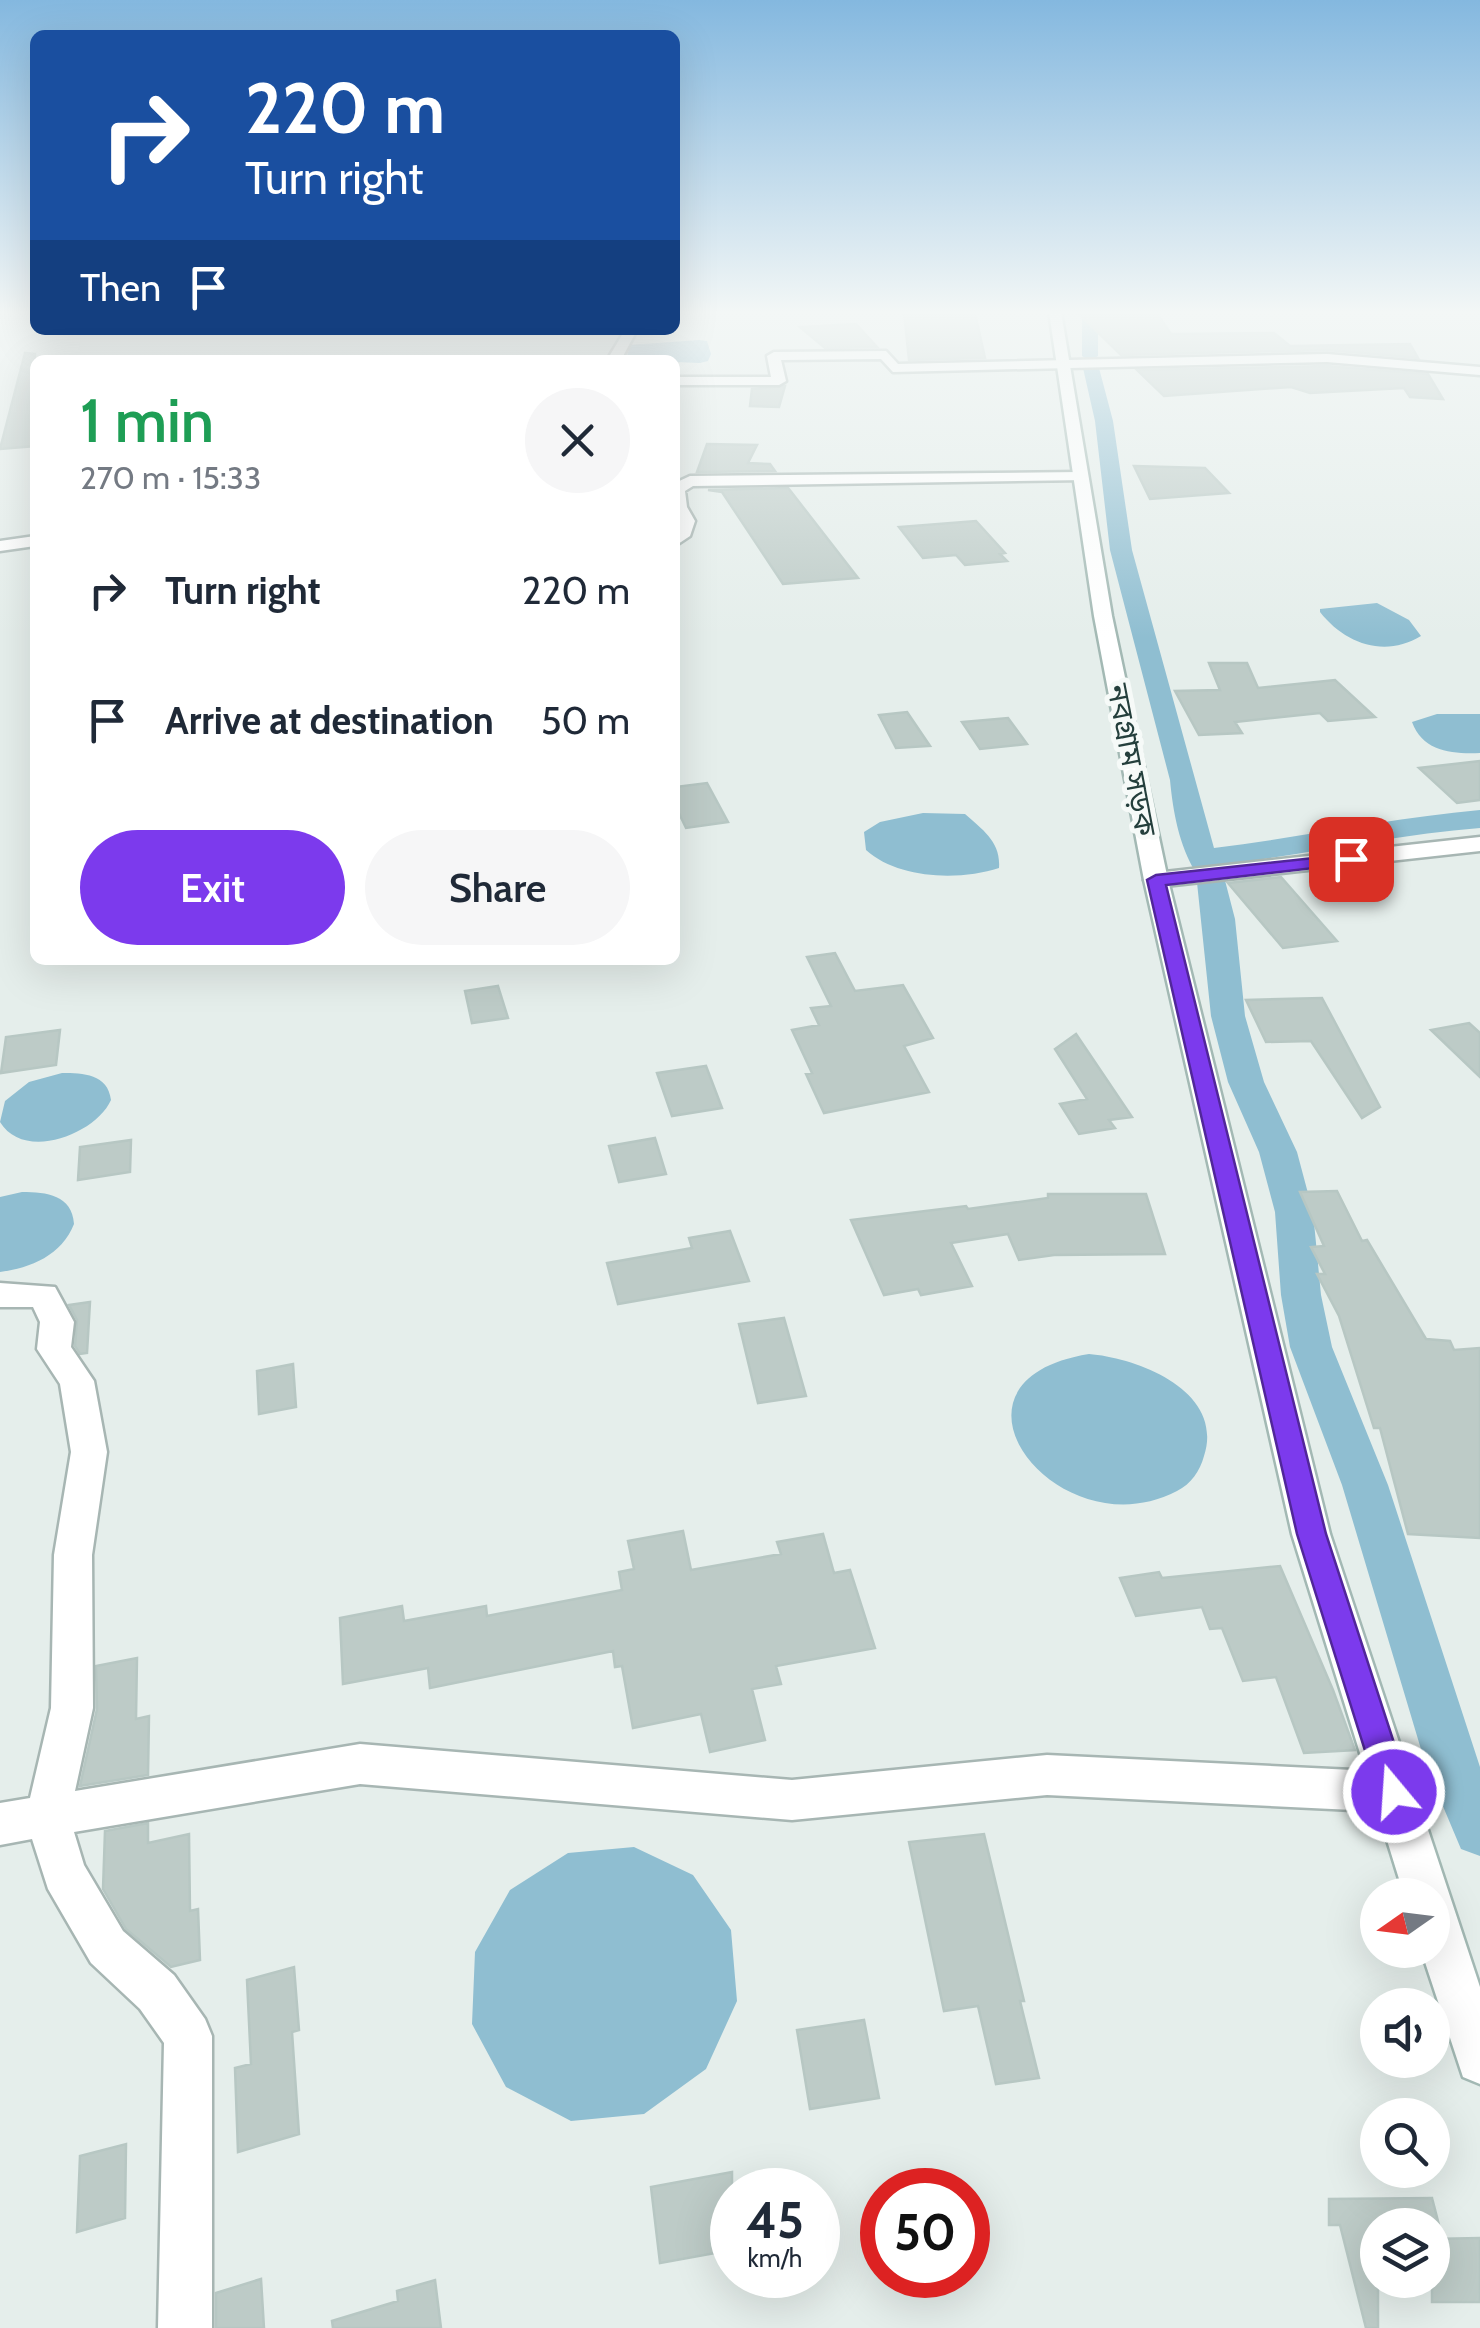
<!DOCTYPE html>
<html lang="en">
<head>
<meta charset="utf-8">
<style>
  body { margin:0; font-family:Cabin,"Noto Sans Bengali",sans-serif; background:#f6f6f7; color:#1f2937; height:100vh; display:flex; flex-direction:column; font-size:38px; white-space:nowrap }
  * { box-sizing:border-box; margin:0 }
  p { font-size:32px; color:#747a83 }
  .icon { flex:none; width:55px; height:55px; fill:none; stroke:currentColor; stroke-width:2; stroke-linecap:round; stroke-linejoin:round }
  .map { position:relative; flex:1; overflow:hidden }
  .sheet { position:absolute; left:30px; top:355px; width:650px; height:610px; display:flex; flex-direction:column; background:#fff; border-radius:15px; box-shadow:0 10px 40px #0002 }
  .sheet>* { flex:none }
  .banner { position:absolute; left:30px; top:30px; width:650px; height:305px; border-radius:15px; box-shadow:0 10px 40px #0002; background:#1a4fa0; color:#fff; overflow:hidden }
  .needle { width:65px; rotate:256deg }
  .fabs { position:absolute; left:1360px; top:1878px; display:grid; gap:20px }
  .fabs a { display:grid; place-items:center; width:90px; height:90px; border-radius:50%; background:#fff; box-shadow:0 10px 40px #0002; font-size:50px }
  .speed { position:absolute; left:710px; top:2168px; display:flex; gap:20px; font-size:50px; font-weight:700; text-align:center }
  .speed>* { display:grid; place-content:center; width:130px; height:130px; border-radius:50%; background:#fff; box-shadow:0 10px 40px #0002; line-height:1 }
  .speed small { font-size:25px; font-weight:400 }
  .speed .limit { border:15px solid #d22; background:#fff; color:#111 }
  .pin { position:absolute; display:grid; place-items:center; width:85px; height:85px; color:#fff; margin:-42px; border-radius:20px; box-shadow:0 5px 15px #0006 }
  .me { position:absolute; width:110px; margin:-55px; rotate:342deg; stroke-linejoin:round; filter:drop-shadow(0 0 8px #0008) }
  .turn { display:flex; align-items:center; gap:35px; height:210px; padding:0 50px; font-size:45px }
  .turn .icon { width:130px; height:130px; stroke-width:2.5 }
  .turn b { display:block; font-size:70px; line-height:85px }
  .then { display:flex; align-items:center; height:95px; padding:0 50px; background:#0003; gap:20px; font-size:38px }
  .round { display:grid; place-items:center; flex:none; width:105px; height:105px; border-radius:52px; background:#f6f6f7 }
  .head { display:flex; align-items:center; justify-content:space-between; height:170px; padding:0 50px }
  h1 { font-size:60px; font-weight:600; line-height:75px; color:#1e9e55 }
  .action { display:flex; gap:20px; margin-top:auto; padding:20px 50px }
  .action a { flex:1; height:115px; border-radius:60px; background:#7c3aed; color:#fff; font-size:40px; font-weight:600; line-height:115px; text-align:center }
  .action a+a { background:#f6f6f7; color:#1f2937 }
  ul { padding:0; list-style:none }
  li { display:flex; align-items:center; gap:30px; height:130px; padding:0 50px }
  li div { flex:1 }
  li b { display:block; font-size:38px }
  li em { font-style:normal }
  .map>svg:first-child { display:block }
  .water { fill:#8fbed1 }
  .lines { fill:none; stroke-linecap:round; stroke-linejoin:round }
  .canal { fill:#8fbed1; fill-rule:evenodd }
  .building { fill:#bdcbc7; stroke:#b7c7c3; stroke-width:2.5 }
  .minor-casing { stroke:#a7b6b3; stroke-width:5 }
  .tertiary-casing { stroke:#a7b6b3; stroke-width:5 }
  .secondary-casing { stroke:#a3b9b4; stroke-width:5 }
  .minor { fill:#fff; fill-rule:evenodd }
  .tertiary { fill:#fff; fill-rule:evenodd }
  .secondary { fill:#fff; fill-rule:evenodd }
  .route { fill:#7c3aed; stroke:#51269a; stroke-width:2.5 }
  .labels { text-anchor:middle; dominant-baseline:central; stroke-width:10; stroke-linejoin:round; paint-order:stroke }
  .street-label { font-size:30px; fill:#243f3c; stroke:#f6faf8 }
</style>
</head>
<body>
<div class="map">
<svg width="1480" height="2328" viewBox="0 0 1480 2328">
  <rect width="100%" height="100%" fill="#e5eeeb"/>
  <path class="water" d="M699,340L707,341L711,354L708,361L700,363L626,360L630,345Z
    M1377,603L1409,620L1421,636C1385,658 1345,644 1320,612V609Z
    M1437,714H1480V753C1452,754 1423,752 1412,722Z
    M923,813L965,814C983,830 1001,842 999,868C959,881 898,879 866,850L864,832L880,822Z
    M62,1073C83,1073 108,1074 111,1100C96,1134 24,1162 0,1122L5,1101L29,1082Z
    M22,1192C47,1192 72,1195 74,1224C62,1255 31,1268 0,1272V1197Z
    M1089,1354C1138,1358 1225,1391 1204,1456C1200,1471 1191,1484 1177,1491C1059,1553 922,1381 1089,1354Z
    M634,1847L693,1875L731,1930L737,2001L706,2069L644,2114L571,2121L506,2087L472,2024L475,1952L510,1890L568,1853Z"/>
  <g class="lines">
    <path class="canal" d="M1082,312H1098V356L1090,361L1082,356Z
      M1091,363L1099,368L1113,421L1132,550L1214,848C1303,837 1391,818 1480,810V828C1393,835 1308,854 1221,865L1235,919L1245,1016L1264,1082L1297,1152L1313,1212L1321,1295L1332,1347L1388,1485L1480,1767V1856L1461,1849L1426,1766L1342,1485L1290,1347L1281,1295L1275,1212L1259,1152L1228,1082L1211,1016L1196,873C1179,845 1173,812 1170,780L1110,550L1095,421L1083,368Z"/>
  </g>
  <path class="building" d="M904,312L975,313L985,358L909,360Z
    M1077,312H1156L1171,334L1274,333L1290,346L1410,344L1418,358L1327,350L1121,355Z
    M856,324L877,347L825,348L800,327Z
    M25,353L35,354V446L0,449Z
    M1327,366L1428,374L1443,399L1410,397L1404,388L1310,393L1291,387L1164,396L1137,370Z
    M785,386L779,407L750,406L752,389Z
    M707,444L757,445L748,463L770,464L775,471L697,472Z
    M1134,466L1205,468L1229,493L1150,499Z
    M788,488L789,489L858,578L783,584L722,492L708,490Z
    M976,521L1005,553L1000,554L1007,561L965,565L956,555L923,558L899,527Z
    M1209,663H1247L1258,688L1335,680L1375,717L1328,721L1320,713L1235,722L1242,733L1199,735L1175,691L1220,690Z
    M907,712L930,746L896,748L879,715Z
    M1008,718L1027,744L980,749L962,722Z
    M1480,761V800L1457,803L1419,768Z
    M707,783L728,822L686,828L675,805V787Z
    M1281,877L1337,941L1283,948L1228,883Z
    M835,953L855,991L903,985L933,1038L904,1046L929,1092L824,1113L806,1074L812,1073L792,1030L819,1025L811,1008L831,1006L807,957Z
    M498,986L508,1018L472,1023L465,991Z
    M1322,998L1380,1107L1362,1118L1311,1041L1266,1042L1246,1000Z
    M1469,1023L1480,1033V1077L1431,1030Z
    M60,1030L56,1065L1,1073L6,1037Z
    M1076,1034L1132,1117L1109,1120L1115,1128L1079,1134L1060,1104L1087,1099L1055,1049Z
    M706,1066L722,1108L672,1116L657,1073Z
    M655,1138L666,1174L619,1182L609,1146Z
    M131,1140L130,1172L78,1180L80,1147Z
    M1337,1191L1362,1241L1367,1240L1426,1339L1450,1341L1454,1350L1480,1348V1538L1408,1534L1380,1428H1374L1339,1316L1317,1274H1325L1311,1247L1324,1246L1300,1192Z
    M1048,1194H1146L1165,1254L1054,1255L1019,1260L1008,1234L951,1243L972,1286L921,1295L918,1289L884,1295L851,1220L966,1206L968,1209L1048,1198Z
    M730,1231L749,1281L618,1304L607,1263L692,1248L689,1238Z
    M90,1302L87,1353L80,1354L75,1346L77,1320L69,1305Z
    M784,1318L806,1396L758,1403L739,1324Z
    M293,1364L296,1407L259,1414L257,1371Z
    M683,1531L691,1570L781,1554L777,1542L823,1534L834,1573L850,1570L875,1648L776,1666L781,1684L752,1689L765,1740L710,1752L701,1714L633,1728L622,1666L615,1667L613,1651L430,1688L428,1668L343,1684L340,1618L402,1606L404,1621L486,1606L487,1616L622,1590L619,1572L634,1569L628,1541Z
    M1280,1566L1333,1690L1355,1750L1304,1753L1276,1677L1243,1681L1222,1628L1210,1629L1202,1607L1136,1616L1120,1578L1159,1572L1162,1578Z
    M137,1658L136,1719L149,1716L148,1775L80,1786L97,1709L96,1666Z
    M148,1823V1843L189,1834L190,1911L198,1909L200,1960L171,1967L126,1929L103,1889L105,1831Z
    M984,1834L1024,2001H1020L1039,2078L996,2084L978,2006L944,2011L909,1842Z
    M294,1967L299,2030L292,2032L299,2134L238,2152L235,2068L251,2064L247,1980Z
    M864,2020L879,2098L810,2109L797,2030Z
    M126,2144L125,2218L77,2232L80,2156Z
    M732,2172V2250L660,2263L651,2187Z
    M1432,2198L1439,2225H1378V2328H1366L1340,2225H1329V2199Z
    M1480,2238V2302H1432V2239Z
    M261,2279L264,2328H216V2293Z
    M435,2280L441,2328H333L332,2321L398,2301L397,2291Z"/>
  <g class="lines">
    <defs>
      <path id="minor" d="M625,330H637L621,360H607Z
        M886,351L898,364L1327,354L1480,367V375L1327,362L893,372L881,359L781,360L786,381L779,385H675V377H771L767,356L774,352Z
        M1081,472L1087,474V480L693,486L685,491L687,507L695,521L690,536L675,546C675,525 675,506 675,483L690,476Z
        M35,536V546L0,551V541Z
        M0,1283L55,1287L74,1322L71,1347L94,1381L107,1452L92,1555L93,1708L75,1791L360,1744L792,1780L1047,1755L1394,1772L1409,1778L1415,1792L1409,1806L1394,1812L1047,1795L792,1820L360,1784L74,1832L84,1865L123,1931L174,1975L205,2019L212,2036V2328H158L164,2043L140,2009L91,1963L48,1889L32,1839L0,1845V1803L30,1798L51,1708L54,1555L71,1452L60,1384L37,1349L40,1322L33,1307H0Z"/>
      <path id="tertiary" d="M1480,837V851L1156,887L1144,880L1156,873Z"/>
      <path id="secondary" d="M1049,312H1061L1112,616L1168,880L1330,1534L1480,1987V2084L1463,2077L1421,1950H1432V1895H1404L1292,1534L1144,880L1094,616Z"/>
    </defs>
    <use href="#minor" class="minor-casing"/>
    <use href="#tertiary" class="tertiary-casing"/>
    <use href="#secondary" class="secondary-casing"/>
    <use href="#minor" class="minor"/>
    <use href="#tertiary" class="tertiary"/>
    <use href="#secondary" class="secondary"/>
  </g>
  <linearGradient id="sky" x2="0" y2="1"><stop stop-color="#84b8df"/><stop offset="0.49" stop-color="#f3f7f6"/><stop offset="1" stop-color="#f3f7f6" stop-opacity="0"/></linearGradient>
  <rect width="1480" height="638" fill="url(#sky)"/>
  <path class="route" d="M1351,854L1358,855V863L1166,885L1326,1534L1410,1792L1406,1803L1394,1808L1382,1803L1378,1792L1297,1534L1147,880L1156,875Z"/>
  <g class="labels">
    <g class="street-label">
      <text transform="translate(1132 760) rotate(79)">নবগ্রাম সড়ক</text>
    </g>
  </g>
</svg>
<div class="fabs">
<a><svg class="needle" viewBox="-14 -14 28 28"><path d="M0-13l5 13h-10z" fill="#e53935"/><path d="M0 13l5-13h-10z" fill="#747a83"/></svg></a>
<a><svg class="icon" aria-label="sound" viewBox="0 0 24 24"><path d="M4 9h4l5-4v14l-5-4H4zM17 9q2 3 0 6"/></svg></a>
<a><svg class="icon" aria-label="search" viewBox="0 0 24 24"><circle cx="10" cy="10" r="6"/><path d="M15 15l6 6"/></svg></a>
<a><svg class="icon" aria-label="layers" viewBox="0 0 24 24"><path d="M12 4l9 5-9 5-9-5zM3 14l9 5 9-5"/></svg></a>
</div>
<div class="speed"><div>45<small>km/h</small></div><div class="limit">50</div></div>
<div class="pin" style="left:1351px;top:859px;background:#d93025"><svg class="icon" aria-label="arrive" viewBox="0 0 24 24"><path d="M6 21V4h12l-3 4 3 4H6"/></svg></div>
<svg class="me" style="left:1394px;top:1792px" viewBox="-20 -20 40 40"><circle r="17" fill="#7c3aed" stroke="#fff" stroke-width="3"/><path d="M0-11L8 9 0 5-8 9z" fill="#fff"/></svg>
<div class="banner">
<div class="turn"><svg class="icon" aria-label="right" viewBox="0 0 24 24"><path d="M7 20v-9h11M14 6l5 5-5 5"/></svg><div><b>220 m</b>Turn right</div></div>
<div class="then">Then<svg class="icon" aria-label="arrive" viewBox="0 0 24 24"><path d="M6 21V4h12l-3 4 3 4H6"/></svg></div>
</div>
<section class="sheet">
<div class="head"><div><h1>1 min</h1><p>270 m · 15:33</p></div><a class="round"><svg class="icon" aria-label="close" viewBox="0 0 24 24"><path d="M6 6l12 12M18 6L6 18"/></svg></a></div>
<ul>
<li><svg class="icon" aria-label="right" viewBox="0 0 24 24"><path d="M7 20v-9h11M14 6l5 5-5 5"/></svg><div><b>Turn right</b></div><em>220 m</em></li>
<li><svg class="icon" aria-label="arrive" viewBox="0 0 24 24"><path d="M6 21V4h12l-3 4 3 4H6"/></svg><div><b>Arrive at destination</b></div><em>50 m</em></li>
</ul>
<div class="action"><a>Exit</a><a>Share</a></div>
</section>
</div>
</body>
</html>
